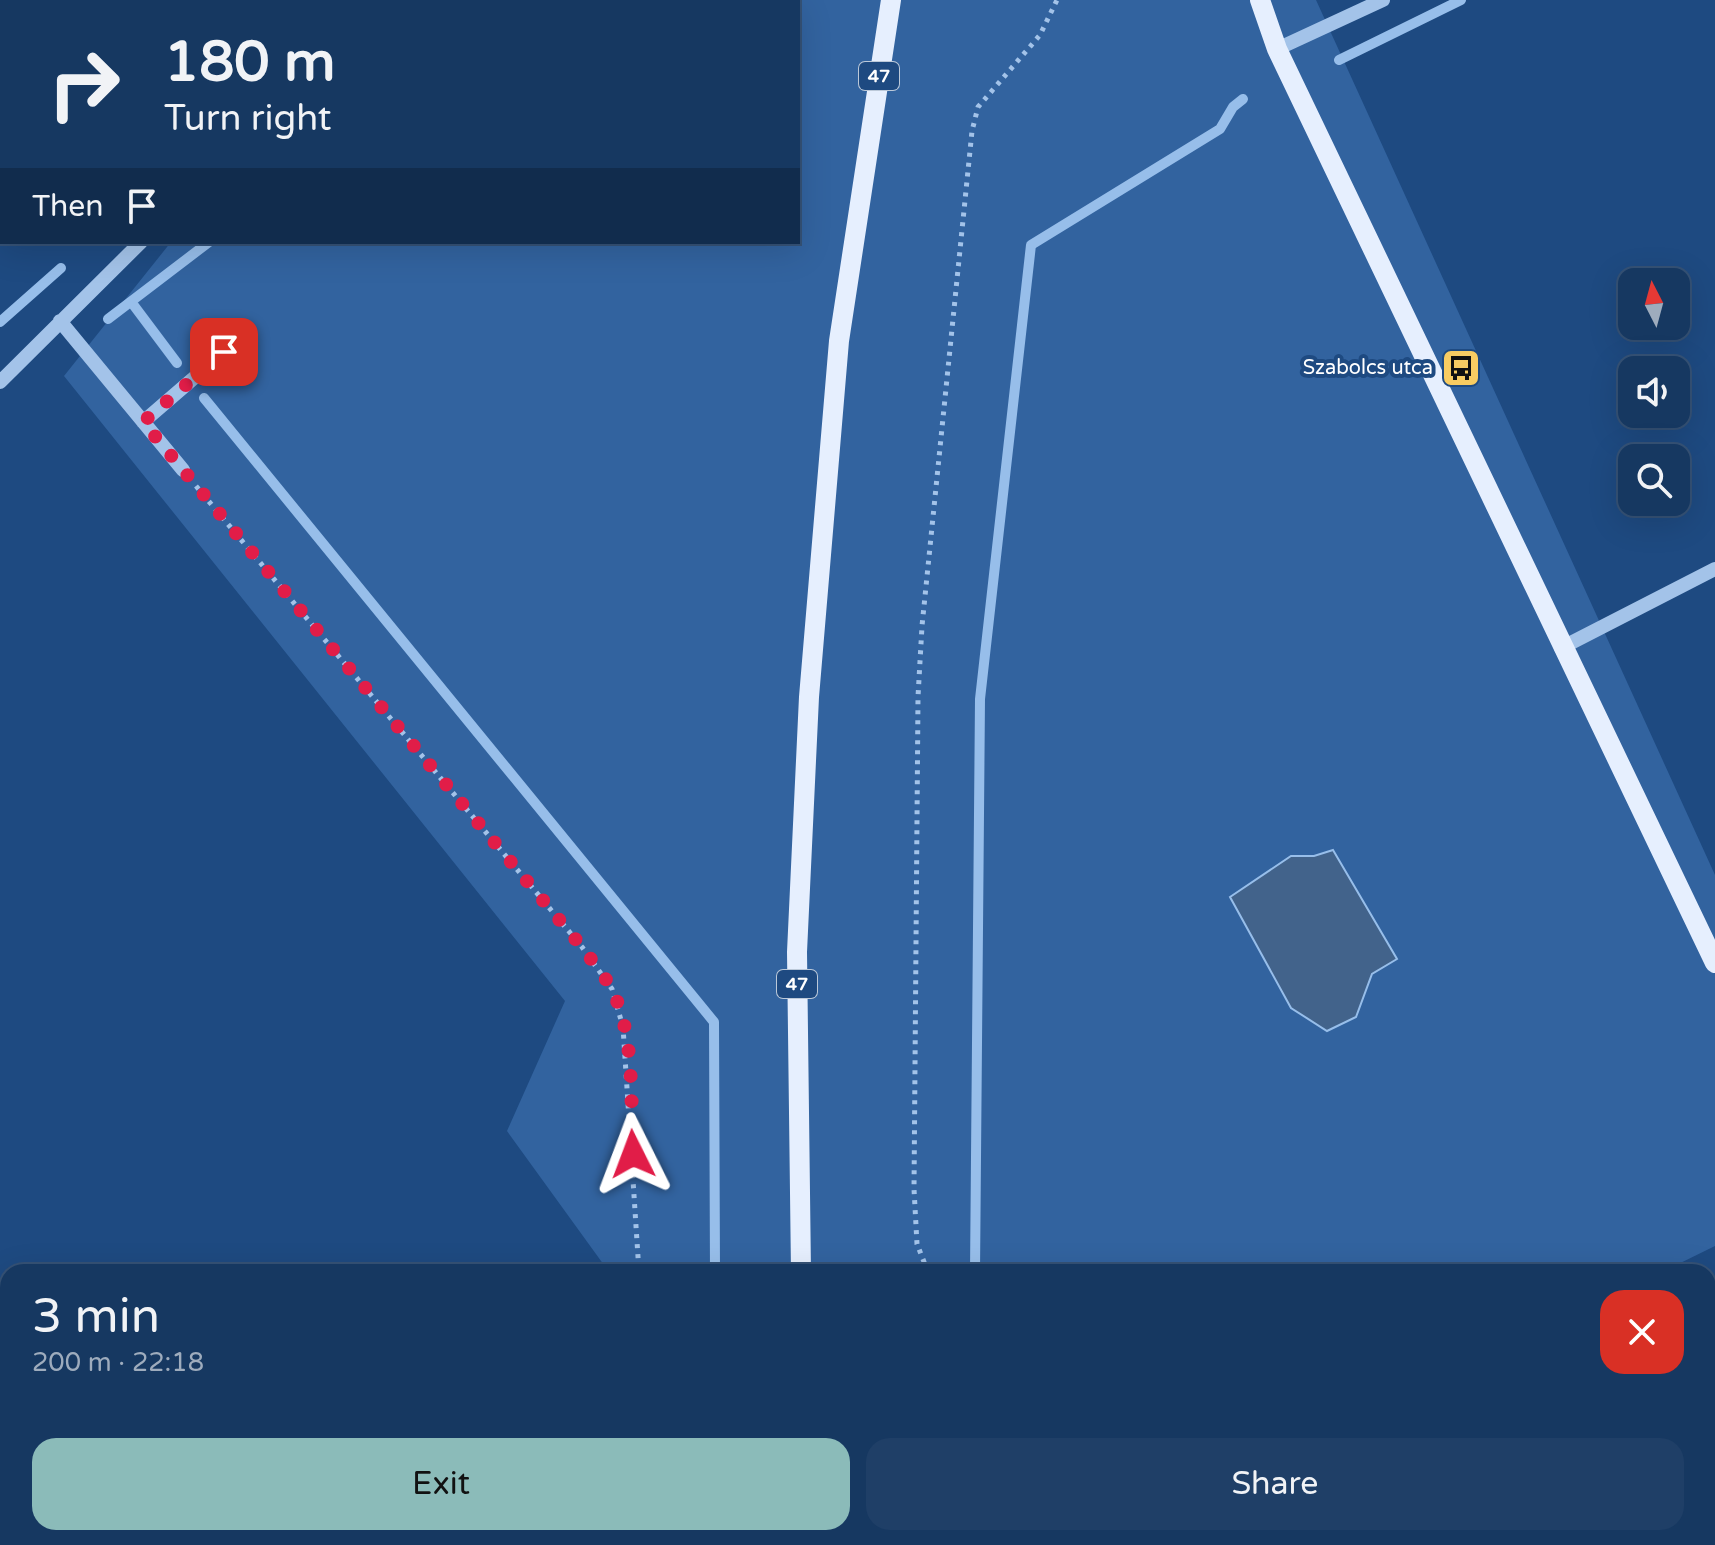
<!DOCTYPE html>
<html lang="en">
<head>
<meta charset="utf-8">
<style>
  body { margin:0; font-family:"Varela Round",sans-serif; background:#1f3f67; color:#f1f3f6; height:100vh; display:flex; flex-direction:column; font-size:30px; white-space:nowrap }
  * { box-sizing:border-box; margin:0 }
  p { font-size:26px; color:#9eacbd }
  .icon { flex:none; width:44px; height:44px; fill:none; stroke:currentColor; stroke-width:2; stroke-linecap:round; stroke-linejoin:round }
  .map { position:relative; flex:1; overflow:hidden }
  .drawer { position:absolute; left:0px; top:1264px; width:1716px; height:282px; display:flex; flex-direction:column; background:#163861; border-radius:24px 24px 0 0; box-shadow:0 8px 32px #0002,0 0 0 2px #355276 }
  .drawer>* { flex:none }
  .top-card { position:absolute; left:0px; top:0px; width:800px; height:244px; box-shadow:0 8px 32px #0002,0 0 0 2px #355276; background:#163861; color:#f1f3f6; overflow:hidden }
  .needle { width:52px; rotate:354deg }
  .tools { position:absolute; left:1618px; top:268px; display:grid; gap:16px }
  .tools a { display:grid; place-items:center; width:72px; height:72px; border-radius:16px; background:#163861; box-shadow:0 8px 32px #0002,0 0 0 2px #355276; font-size:40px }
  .pin { position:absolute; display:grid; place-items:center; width:68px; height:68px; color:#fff; margin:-34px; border-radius:16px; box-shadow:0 4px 12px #0006 }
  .me { position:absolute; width:88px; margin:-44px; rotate:357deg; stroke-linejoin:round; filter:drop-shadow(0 0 6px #0008) }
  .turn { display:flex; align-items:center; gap:28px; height:168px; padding:0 32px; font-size:36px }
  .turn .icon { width:104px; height:104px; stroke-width:2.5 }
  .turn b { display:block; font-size:56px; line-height:68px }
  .then { display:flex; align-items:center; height:76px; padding:0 32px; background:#0003; gap:16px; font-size:30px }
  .round { display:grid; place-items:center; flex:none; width:84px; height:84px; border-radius:24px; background:#1f3f67 }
  .head { display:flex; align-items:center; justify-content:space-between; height:136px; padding:0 32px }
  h1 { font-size:48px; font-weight:600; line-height:60px }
  .primary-button { display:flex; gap:16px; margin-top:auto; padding:16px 32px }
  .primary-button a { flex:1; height:92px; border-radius:24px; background:#8bbbb9; color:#111; font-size:32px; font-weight:600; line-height:92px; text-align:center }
  .primary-button a+a { background:#1f3f67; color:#f1f3f6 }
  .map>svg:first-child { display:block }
  .green { fill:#32639f }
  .water { fill:#42638b; stroke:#97beea; stroke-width:2 }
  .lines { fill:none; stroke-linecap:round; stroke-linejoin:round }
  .stream { stroke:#97beea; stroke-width:10 }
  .path { stroke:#a3c3e9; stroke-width:5; stroke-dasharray:4 6; stroke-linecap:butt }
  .minor { stroke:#a3c3e9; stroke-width:14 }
  .major { stroke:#e6effe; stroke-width:20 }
  .route { stroke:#e11d48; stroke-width:14; stroke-dasharray:0 25.2 }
  .labels { text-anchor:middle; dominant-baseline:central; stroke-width:8; stroke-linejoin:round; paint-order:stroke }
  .shield { fill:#1e4a81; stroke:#bcc9d9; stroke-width:2 }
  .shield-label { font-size:18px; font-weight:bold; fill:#fff }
  .poi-label { font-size:20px; fill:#fff; stroke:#1e4a81; text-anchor:end }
</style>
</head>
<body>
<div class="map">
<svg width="1715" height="1545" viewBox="0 0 1715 1545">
  <rect width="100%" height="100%" fill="#1e4a81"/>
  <path class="green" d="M363,0H1316L1715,875V1246L1662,1272H609L507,1131L565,1001L64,376L171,242H798V2Z
    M1715,1502V1545H1627L1641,1538H1708V1505Z
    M626,1538H1124V1545H627Z
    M1149,1538H1620L1623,1545H1155Z"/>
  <path class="water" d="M1333,850L1397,959L1372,974L1356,1017L1327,1031L1291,1008L1230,897L1291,856H1314Z"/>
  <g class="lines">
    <path class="stream" d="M329,2L331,0
      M514,2L516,0
      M1339,60L1461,0
      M132,303L177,363
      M108,319L209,242
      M0,322L61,268
      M204,398L714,1022L715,1272
      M975,1272L980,699L1031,245L1220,129L1233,107L1243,99
      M727,1538L728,1545
      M1060,1538L1061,1545"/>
    <path class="path" d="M196,486L582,947L612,989L623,1027L639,1272
      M928,1272L917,1244L914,1189L918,697L922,626L972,131L978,107L1040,35L1057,0
      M655,1538L656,1545
      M1081,1538L1082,1545
      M1103,1538L1109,1545"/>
    <path class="minor" d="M387,2L389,0
      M1277,49L1383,0
      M60,321L183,470
      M0,382L141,242
      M143,422L224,352
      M1561,648L1715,569"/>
    <path class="major" d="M1260,0L1277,49L1715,963
      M801,1272L797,952L809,697L839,341L891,0
      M813,1538V1545"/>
  </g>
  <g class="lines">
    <path class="route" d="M224,352L143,422L582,947C591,960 603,973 611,988C636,1035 630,1102 633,1154"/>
  </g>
  <defs>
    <symbol id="bus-square" viewBox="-11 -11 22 22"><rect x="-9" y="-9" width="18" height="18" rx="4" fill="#f8cc62" stroke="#1e4a81"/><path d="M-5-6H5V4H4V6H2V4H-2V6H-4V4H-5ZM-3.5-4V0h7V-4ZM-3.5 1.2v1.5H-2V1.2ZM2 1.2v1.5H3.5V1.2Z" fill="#111"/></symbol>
  </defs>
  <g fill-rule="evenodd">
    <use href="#bus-square" x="1439" y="346" width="44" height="44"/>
  </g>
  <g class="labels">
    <g class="shield">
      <rect x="859" y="62" width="40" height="28" rx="6"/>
      <rect x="777" y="970" width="40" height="28" rx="6"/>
    </g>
    <g class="shield-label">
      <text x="879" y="76">47</text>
      <text x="797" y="984">47</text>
    </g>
    <g class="poi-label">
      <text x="1433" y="368">Szabolcs utca</text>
    </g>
  </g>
</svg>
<div class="tools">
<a><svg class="needle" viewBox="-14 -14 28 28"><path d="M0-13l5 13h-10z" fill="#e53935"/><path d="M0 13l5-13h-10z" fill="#9eacbd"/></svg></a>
<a><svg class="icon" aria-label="sound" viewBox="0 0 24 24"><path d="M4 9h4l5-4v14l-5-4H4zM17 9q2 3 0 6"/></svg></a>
<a><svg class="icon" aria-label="search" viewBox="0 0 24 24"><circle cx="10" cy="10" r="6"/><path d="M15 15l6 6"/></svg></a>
</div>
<div class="pin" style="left:224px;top:352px;background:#d93025"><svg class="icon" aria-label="arrive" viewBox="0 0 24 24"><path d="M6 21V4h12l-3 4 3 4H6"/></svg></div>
<svg class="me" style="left:633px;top:1154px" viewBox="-20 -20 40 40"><path d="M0-17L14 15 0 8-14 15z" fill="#e11d48" stroke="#fff" stroke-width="4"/></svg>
<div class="top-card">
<div class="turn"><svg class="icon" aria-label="right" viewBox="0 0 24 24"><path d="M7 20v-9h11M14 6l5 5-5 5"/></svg><div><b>180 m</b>Turn right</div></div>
<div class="then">Then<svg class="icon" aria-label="arrive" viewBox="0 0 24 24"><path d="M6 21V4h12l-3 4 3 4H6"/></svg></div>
</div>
<section class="drawer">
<div class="head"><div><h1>3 min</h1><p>200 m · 22:18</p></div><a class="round" style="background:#d93025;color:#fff"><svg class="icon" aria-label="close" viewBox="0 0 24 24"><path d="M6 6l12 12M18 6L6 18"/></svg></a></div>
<div class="primary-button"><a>Exit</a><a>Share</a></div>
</section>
</div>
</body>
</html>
